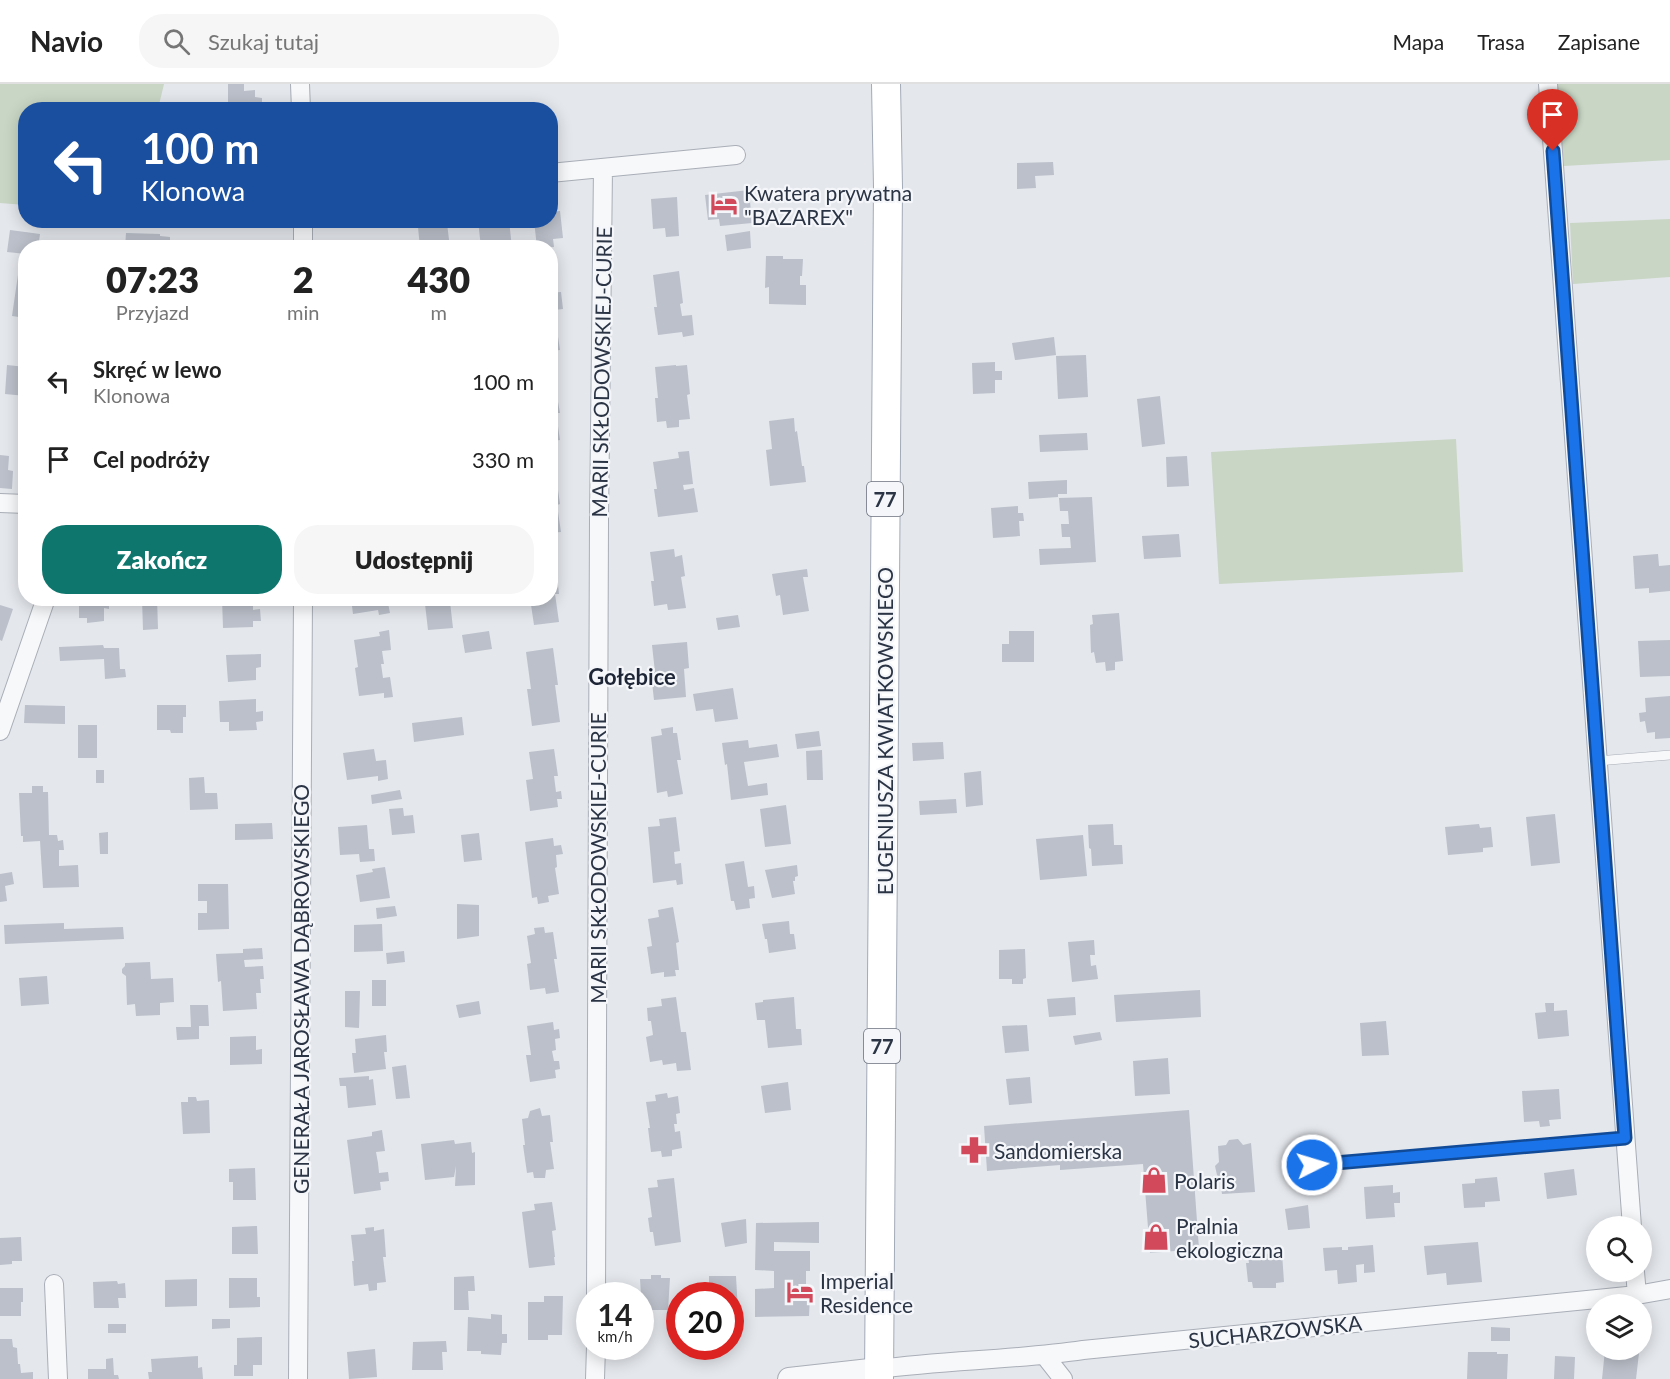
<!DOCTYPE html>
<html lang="pl">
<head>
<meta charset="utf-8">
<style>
  body { margin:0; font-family:Lato,sans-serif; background:#f6f6f6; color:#222; height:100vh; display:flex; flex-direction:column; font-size:22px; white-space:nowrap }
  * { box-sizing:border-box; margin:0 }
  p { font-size:20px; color:#767676 }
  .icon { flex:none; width:33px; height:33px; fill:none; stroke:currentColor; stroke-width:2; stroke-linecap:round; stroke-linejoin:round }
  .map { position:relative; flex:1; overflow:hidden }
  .details { position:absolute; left:18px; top:156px; width:540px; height:366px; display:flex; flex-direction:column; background:#fff; border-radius:24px; box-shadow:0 3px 15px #0003 }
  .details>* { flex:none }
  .hud { position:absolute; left:18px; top:18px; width:540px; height:126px; border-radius:24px; box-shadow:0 3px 15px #0003; background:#1a4fa0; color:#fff; overflow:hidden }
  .tools { position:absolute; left:1586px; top:1132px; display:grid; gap:12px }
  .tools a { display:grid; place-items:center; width:66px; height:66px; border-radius:50%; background:#fff; box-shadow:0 3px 15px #0003; font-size:30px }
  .speed { position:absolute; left:576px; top:1198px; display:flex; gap:12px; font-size:30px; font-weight:700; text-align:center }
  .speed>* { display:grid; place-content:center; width:78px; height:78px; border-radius:50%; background:#fff; box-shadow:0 3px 15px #0003; line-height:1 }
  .speed small { font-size:15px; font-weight:400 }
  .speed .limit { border:9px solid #d22; background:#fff; color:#111 }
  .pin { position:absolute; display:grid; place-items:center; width:51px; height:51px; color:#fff; margin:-62px -26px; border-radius:50% 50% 50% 0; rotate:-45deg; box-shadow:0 0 6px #0007 }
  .pin .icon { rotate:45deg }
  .me { position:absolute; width:66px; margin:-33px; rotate:85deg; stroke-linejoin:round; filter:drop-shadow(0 0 4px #0008) }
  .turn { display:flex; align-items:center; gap:21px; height:126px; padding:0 24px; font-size:27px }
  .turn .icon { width:78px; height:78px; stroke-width:2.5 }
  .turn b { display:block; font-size:42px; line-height:51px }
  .eta { display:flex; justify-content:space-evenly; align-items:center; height:102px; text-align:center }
  .eta b { font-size:36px; font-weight:800; line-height:42px }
  .primary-button { display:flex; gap:12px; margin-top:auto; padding:12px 24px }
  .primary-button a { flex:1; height:69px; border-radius:24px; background:#0f766e; color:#fff; font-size:24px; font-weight:800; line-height:69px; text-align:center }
  .primary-button a+a { background:#f6f6f6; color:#222 }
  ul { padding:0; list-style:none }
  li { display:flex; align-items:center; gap:18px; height:78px; padding:0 24px }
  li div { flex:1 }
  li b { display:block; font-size:22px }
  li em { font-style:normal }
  header { display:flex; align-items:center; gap:36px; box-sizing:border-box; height:84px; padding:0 30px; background:#fff; border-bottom:2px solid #e0e0e0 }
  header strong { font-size:28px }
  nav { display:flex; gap:33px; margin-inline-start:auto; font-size:21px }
  .search { width:420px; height:54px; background:#f6f6f6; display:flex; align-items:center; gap:15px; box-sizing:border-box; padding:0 21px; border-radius:24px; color:#767676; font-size:22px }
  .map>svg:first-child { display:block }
  .green { fill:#c9d6c5 }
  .building { fill:#bbc0ca }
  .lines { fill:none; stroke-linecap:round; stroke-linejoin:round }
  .service-casing { stroke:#a9aeb7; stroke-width:10 }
  .minor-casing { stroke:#a9aeb7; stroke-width:20 }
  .tertiary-casing { stroke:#a9aeb7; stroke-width:24 }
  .primary-casing { stroke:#a3abb8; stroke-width:30 }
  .service { stroke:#f7f8fa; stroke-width:9 }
  .minor { stroke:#f7f8fa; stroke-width:18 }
  .tertiary { stroke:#f7f8fa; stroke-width:22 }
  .primary { stroke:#fff; stroke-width:28 }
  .route-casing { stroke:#114b97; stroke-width:15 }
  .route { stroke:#1a73e8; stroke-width:10 }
  .labels { text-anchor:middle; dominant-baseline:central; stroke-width:4.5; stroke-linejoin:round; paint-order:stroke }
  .shield { fill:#f4f6f9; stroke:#676e7b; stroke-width:1.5 }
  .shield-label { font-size:20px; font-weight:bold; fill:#2b3445 }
  .poi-label { font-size:21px; fill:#2b3445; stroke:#f4f6f9; text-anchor:start }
  .street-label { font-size:21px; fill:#2b3445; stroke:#f4f6f9 }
  .neighbourhood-label { font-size:22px; font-weight:bold; fill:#1d2536; stroke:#f4f6f9 }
</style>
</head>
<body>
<header>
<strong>Navio</strong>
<div class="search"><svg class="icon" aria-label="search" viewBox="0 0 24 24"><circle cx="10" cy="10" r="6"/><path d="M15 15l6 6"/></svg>Szukaj tutaj</div>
<nav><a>Mapa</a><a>Trasa</a><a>Zapisane</a></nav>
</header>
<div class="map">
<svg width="1670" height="1295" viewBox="0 0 1670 1295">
  <rect width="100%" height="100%" fill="#e4e7ec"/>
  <path class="green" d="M0,0H164L158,25L26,26L25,121L0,119Z
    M1557,0H1670V76L1564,82Z
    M1670,135V193L1573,200L1570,139Z
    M1456,355L1463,488L1219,500L1211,368Z"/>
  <path class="building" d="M228,0H244V7L255,6V13L262,14V25L228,26Z
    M1053,78L1054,91L1035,92L1036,104L1017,105V79Z
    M749,106L752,139L720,142L719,135L708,136L705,111Z
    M677,113L679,152L666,153L665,144L653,145L651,115Z
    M560,127L563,154L553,155L554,163L537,164L534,136H550V128Z
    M478,136H509L512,164H481Z
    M447,139L450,164H420L418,143Z
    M10,146L40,150L38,164H26V170L7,168Z
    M750,147L751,164L727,167L725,151Z
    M126,149L160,150V152L170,153V164H125Z
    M377,158L378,164H356L355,161Z
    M766,172H783V175H803L802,192H800V201H806V221L769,220V203L765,204Z
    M19,184L26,185V234L12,232Z
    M679,187L683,219L680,220L682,232L692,231L694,251L683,253L682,248L658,251L654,223H657L653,191Z
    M561,208L563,225L554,226L560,266L550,267V209Z
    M1054,253L1056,271L1015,276L1012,259Z
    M1086,271L1088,313L1058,315L1056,272Z
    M995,278V287H1002V296H995V309L973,310L972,279Z
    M7,281L26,283V312L5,310Z
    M676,281V282L687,281L690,310L687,311L690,335L679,336V343L667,344L666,337L657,338L655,314H658L655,283Z
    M555,301L560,329H556L560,356L552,357L553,362H550V302Z
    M1160,312L1165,360L1142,363L1137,315Z
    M794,334L795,348L797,347L802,382H804L806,398L770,402L766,366L772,365L769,337Z
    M1087,349L1088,366L1040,368L1039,351Z
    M689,367L693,400L683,401L684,406L694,404L698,428L658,433L654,405H657L653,378L679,374L678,368Z
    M0,371L9,372L8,386L13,387L12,405L0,404Z
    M1187,372L1189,402L1167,403L1166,373Z
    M556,392L560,420L557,421L561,448L550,449V393Z
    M1067,396V410H1058V413L1029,415L1028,398Z
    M1092,413L1096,478L1040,481L1039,465L1071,464L1070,453H1062L1061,440H1069L1068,427H1060L1059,414Z
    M1018,422V429H1023L1024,437H1019L1020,452L993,454L991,424Z
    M1179,450L1181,473L1144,475L1142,452Z
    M674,465L675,473L682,471L685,492L681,493L686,524L668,526L667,520L654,522L651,497H654L650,468Z
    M1658,470L1659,482L1670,481V507L1649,509V504L1635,505L1633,472Z
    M556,482L559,510H555L559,538L534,541L530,514H550V483Z
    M807,485L808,493H803L809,527L783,531L780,511L776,512L772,490Z
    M79,514L109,516V525L104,524V537L87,539V534H79Z
    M142,514H157L158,545L143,546Z
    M222,514H253V526L260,525L261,537H253V543L223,544Z
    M351,514H387L390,529L379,531L378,526L353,530Z
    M450,518L453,544L428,546L425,520Z
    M0,521L13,525L2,557L0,556Z
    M1119,529L1123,577L1115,578V586L1106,587L1105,578L1096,579L1094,568L1091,569L1090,541L1093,540L1092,531Z
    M738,531L740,543L718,546L716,534Z
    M389,546L391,566L382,567L384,580H381L383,594L390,593L393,613L384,614V609L359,612L355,584L358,583L354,556L380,552L379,548Z
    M489,547L492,565L465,569L462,551Z
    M1009,547H1034V578H1002V560H1009Z
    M1670,556V592L1640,593L1638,557Z
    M687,558L689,584L684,585L686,613L654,616L651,589L655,588L652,561Z
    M103,561L104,564H119L120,585H125L126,593L105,595L104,575L60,577L59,563Z
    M553,564L558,601H555L560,638L532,642L527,605H531L526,568Z
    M261,570V583L256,584V596L228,598L226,571Z
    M733,604L738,635L715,638L713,625L696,627L693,610Z
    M1670,612V654L1655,655V648L1647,649L1645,637L1640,638L1639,629L1646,628L1645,614Z
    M256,615V628L263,627V637L256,638L257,646L229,647V638H220L219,617Z
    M25,621L65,622V640L24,639Z
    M157,621H186V633H183V649H171L170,646H157Z
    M462,633L464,651L414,658L412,639Z
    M78,641H97V674H78Z
    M673,643V649H677L681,676H677L683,710L668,713L667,707L657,709L651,653L662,651L661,645Z
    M819,647L821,662L797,665L795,650Z
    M748,656L749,664L777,660L779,673L744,678L748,702L767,699L768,711L731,716L727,680L725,681L722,659Z
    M943,658L944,675L913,677L912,659Z
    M374,665L376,677L386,676L388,695L378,697V692L347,696L343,669Z
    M554,665L558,692H554L556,708L561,707L562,715H557L558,723L530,727L526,696L533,695L529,668Z
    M822,666L823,696H807L806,667Z
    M96,686H104V699H96Z
    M981,687L983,721L966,723L964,689Z
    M204,693L205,709H217L218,725L190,726L189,694Z
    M32,702H43V708H48L49,751H57L58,757L63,756L64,766H59V782L78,781L79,803L43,804L40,757L23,758V752H21L19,709H32Z
    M400,706L402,715L372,720L371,711Z
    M956,715L957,729L920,731L919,717Z
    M786,721L791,760L765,763L760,725Z
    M403,724L404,732L413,731L415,749L392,751L389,725Z
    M1555,730L1560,779L1531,782L1526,733Z
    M676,733L680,767L674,768L675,780L681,779L683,800L677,801L676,796L653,799L648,743L660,742L659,735Z
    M272,739L273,755L235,756V740Z
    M1113,740L1114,761H1122L1123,780L1092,782L1091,765L1089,764L1088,741Z
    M1479,740L1480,744L1491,743L1493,763L1483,764V768L1448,771L1445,743Z
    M367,741L369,765H374L375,777L360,778L359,770L340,771L338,743Z
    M108,748V770H100L99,749Z
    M479,749L482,776L464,778L461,751Z
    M1083,751L1087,792L1040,796L1036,755Z
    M553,754L554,762L561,761L563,770L556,771L557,783L555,784L559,810L548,812L549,818L538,820L537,813L532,814L525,758Z
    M744,777L748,803L754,802L755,814L749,815L750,824L736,826L734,817H731L725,780Z
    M797,781L798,792L795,793V797H793L795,810L772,814L765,786Z
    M385,783L390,814L360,818L356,791L373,788L372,785Z
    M12,788L14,800L5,802L7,817L0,818V790Z
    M198,800H228L229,845L198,846V829H207V817H198Z
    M457,820L479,821V852L457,855Z
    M395,822L397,832L377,835L376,824Z
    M673,823L679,858L676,859L679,886H675L676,892L664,893V888L651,890L647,863L652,862L648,835L659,833L658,826Z
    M789,837L790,850H794L796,865L769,869L767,855H765L762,840Z
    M64,839V845L123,843L124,855L5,860L4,841Z
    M382,840L383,867L354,868V841Z
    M544,843L545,849L553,848L557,875H554L559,908L546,910L545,904L530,906L527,880L531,879L527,852L535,850L534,844Z
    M1094,856L1095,871H1090L1091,882L1096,881L1098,895L1072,898L1068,858Z
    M262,864L263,875L244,876L245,883L263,882L264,895H260L261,909H256L257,925L223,927L221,897L218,898L216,870L243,869V865Z
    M1025,865L1026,894L1023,895V900H1012V895H999V866Z
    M404,867L405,878L387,880L386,869Z
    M150,878L151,895L173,894L174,918L160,919V931L136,932L135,920L127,921L126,892L122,889V885L125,882V879Z
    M47,892L49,920L21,922L19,894Z
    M372,896H386V922H372Z
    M1200,906L1201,933L1116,938L1114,911Z
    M345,907H360L359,944L345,943Z
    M676,913L681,948H686L691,986L677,987L676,979L663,981L662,976L650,978L646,953L653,951L651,937H648L647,924L662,922L661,915Z
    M794,913L796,945H801L802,961L768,964L765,936H757L755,919L763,918V916Z
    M1075,913L1076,931L1049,933L1047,915Z
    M479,917L481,930L459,934L456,921Z
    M1545,919H1554V927L1567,926L1569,952L1538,955L1535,929L1546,928Z
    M190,921H208L209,942H199V955L177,956L176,943H191Z
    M1386,937L1389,971L1362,972L1360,939Z
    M553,938L554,946L559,945L560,954L555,955L556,966L552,967L554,977H559L560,985L555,986L556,994L530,998L526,971H531L527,942Z
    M1027,941L1029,967L1005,969L1002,942Z
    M1100,948L1102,956L1075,961L1073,952Z
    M386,951L387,968H384L386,985L354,989L352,969H356L355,955Z
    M256,952V966L262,965V980L230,981V953Z
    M1168,974L1170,1010L1135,1012L1133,977Z
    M406,981L410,1014L396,1015L392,983Z
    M369,992V996L373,995L376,1021L348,1024L346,1002H340L339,994Z
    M1030,993L1032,1019L1009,1021L1006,995Z
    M788,998L791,1026L765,1029L761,1002Z
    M1559,1005L1561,1035L1549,1036L1550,1042L1540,1043L1539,1037L1524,1038L1522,1007Z
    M667,1009L668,1014L678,1012L680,1029L676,1030L677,1040H674L675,1048L680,1047L682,1064L672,1066V1072L662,1073L661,1067L651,1068L648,1044H650L646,1018L656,1017L655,1011Z
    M188,1013H196L197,1017L209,1016L210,1049L183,1050L181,1018H188Z
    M540,1024L542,1032L550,1031L553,1058H550L554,1085L546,1086L545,1094H534L533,1088L527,1089L523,1061H525L522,1035L528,1034L530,1027Z
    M1189,1026L1199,1165L1150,1169L1143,1080L1060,1086V1081L987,1087L984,1042Z
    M382,1046L385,1067L376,1068L378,1079L379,1089L388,1088L389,1097L380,1098L381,1106L354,1110L347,1056L372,1052V1048Z
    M1238,1055L1243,1061L1251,1059L1255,1108L1222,1110L1220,1093L1217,1091L1215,1082L1219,1078L1218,1062L1226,1061L1229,1056Z
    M454,1056L455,1060L471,1058L472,1069L475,1068V1101L455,1102L456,1082L454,1093L425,1096L421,1060Z
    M255,1084L256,1116H233V1098H229V1085Z
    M1574,1085L1577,1111L1547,1115L1544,1089Z
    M1497,1093L1500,1117L1485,1118V1123L1464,1124L1462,1100L1475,1099V1095Z
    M674,1094L681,1158L655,1162L653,1148H650L648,1134L652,1133L648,1104L658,1103L657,1096Z
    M1393,1101V1109L1400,1108V1119H1394L1395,1133L1366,1135L1364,1103Z
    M552,1118L556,1146L552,1147L555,1173H554L555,1181L529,1184L522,1128L535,1126L534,1120Z
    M1308,1121L1310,1144L1288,1146L1285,1125Z
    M746,1135L747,1159L725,1163L721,1139Z
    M819,1138V1159L774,1158V1167H810V1187H806V1211H810L809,1232L755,1233V1205L774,1204V1187L755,1186L756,1139Z
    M257,1142L258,1170H232V1143Z
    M374,1143V1147L384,1145L386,1173H383L386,1198L377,1199V1206L369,1207L368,1200L354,1202L352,1177H354L351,1151L366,1150L365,1144Z
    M21,1153L22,1177H12V1180L0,1181V1154Z
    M1478,1158L1482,1198L1447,1201L1446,1189L1427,1191L1424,1162Z
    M1373,1161L1375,1188L1364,1189V1180L1356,1181L1357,1198L1338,1200L1337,1186L1325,1187L1323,1164L1342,1163V1166H1348V1163Z
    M1282,1169L1284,1198L1276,1199V1204H1253L1252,1198H1248L1246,1179H1249L1248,1171Z
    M651,1191H661V1194H670L668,1226H642L640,1195H651Z
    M474,1192L475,1207H468L469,1226H454V1193Z
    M709,1192H736L738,1228H733V1252H730V1212H712V1203L709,1204Z
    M229,1194H257V1213H260V1223L229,1224Z
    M197,1195V1222L165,1223V1196Z
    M117,1197L118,1200L125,1199L126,1214H118L119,1224H94L93,1198Z
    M0,1204H23V1218H21V1232H0Z
    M544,1212H563L562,1251H548V1256H528V1218H544Z
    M491,1230L502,1231V1250H507V1259H502L501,1271L481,1270V1267H467L468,1233L491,1235Z
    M212,1235H230V1244L212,1245Z
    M108,1240H126V1249H108Z
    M1491,1243L1510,1244V1257H1491Z
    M262,1253V1281H253V1292H234V1281H237V1254Z
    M0,1255H12L13,1263L17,1264L18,1280H20L21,1289L33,1288V1295H0Z
    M446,1257L447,1268H442L443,1286H412L413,1258Z
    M375,1265L377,1293L349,1295L347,1268Z
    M1605,1266L1639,1269L1636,1295H1602Z
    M1468,1268H1497V1270H1508L1507,1295H1467Z
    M198,1272V1284L202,1283L203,1295H149L148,1288H152L151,1275Z
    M1555,1272L1575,1273L1574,1295H1554Z
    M113,1274L114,1291H118L119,1295H88V1285H106V1275Z"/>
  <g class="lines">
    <defs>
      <path id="service" d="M1597,677L1670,671
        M1312,1081L1625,1054"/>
      <path id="minor" d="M300,0L301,26
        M1548,0L1632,1143
        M550,89L736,71
        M303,164V136
        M0,419L26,420
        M0,647L46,514
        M1635,1188L1637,1211
        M54,1200L58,1295
        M596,1212L599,437L603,84
        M1045,1272L1063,1295
        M879,1285C947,1276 1016,1276 1083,1266L1637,1211L1670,1205
        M298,1295L303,514
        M595,1295L596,1263"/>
      <path id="tertiary" d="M789,1295L879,1285"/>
      <path id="primary" d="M879,1295L888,103L886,0"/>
    </defs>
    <use href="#service" class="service-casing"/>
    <use href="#minor" class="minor-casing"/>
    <use href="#tertiary" class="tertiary-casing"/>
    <use href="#primary" class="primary-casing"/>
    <use href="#service" class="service"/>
    <use href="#minor" class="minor"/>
    <use href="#tertiary" class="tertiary"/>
    <use href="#primary" class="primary"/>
  </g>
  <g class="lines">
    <defs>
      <path id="route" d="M1312,1081L1625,1054L1553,67"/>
    </defs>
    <use href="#route" class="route-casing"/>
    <use href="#route" class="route"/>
  </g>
  <defs>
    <symbol id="hotel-bare" viewBox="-9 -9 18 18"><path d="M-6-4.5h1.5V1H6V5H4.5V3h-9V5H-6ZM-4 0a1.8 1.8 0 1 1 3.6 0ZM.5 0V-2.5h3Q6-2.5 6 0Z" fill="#d1495b" stroke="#f4f6f9" stroke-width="2.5" paint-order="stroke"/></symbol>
    <symbol id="pharmacy-bare" viewBox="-9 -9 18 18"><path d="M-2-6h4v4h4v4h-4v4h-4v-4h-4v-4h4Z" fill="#d1495b" stroke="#f4f6f9" stroke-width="2.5" paint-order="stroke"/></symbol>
    <symbol id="shop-bare" viewBox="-9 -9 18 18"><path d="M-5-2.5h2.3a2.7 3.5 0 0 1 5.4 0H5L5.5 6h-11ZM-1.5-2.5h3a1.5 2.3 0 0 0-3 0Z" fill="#d1495b" stroke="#f4f6f9" stroke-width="2.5" paint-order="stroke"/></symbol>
  </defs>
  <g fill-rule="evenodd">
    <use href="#hotel-bare" x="705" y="101" width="38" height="38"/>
    <use href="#pharmacy-bare" x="955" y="1047" width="38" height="38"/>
    <use href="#shop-bare" x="1135" y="1077" width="38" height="38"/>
    <use href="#shop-bare" x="1137" y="1134" width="38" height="38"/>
    <use href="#hotel-bare" x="781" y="1189" width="38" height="38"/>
  </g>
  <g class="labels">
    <g class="shield">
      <rect x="867" y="398" width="36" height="34" rx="4.5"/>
      <rect x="864" y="945" width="36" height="34" rx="4.5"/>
    </g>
    <g class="shield-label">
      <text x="885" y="415">77</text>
      <text x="882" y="962">77</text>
    </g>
    <g class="poi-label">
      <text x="744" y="108">Kwatera prywatna<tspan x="744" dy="24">"BAZAREX"</tspan></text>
      <text x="994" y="1066">Sandomierska</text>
      <text x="1174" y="1096">Polaris</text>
      <text x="1176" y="1141">Pralnia<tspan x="1176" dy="24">ekologiczna</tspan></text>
      <text x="820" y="1196">Imperial<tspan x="820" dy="24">Residence</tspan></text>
    </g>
    <g class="street-label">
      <text transform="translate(601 288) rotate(-89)">MARII SKŁODOWSKIEJ-CURIE</text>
      <text transform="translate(884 647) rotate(-90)">EUGENIUSZA KWIATKOWSKIEGO</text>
      <text transform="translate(597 774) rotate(-90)">MARII SKŁODOWSKIEJ-CURIE</text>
      <text transform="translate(300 905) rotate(-90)">GENERAŁA JAROSŁAWA DĄBROWSKIEGO</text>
      <text transform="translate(1275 1247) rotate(-6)">SUCHARZOWSKA</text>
    </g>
    <g class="neighbourhood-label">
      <text x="632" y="592">Gołębice</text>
    </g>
  </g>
</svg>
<div class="tools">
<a><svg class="icon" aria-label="search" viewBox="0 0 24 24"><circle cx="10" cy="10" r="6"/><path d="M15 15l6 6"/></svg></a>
<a><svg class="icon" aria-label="layers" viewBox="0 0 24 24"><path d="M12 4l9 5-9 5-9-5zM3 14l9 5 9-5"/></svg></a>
</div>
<div class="speed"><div>14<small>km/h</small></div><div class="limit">20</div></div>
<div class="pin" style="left:1553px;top:67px;background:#d93025"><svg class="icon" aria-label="arrive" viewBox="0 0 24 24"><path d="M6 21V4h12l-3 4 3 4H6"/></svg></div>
<svg class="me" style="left:1312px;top:1081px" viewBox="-20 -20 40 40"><circle r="17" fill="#1a73e8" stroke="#fff" stroke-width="3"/><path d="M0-11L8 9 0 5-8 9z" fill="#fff"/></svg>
<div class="hud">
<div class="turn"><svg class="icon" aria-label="left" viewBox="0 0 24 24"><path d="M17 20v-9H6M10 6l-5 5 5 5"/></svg><div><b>100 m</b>Klonowa</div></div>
</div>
<section class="details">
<div class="eta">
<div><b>07:23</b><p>Przyjazd</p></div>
<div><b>2</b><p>min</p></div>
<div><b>430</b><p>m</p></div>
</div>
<ul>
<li><svg class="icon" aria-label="left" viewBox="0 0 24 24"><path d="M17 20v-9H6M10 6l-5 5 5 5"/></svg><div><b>Skręć w lewo</b><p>Klonowa</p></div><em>100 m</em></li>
<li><svg class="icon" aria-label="arrive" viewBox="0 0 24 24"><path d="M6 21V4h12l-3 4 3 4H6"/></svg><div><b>Cel podróży</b></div><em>330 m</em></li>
</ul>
<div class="primary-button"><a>Zakończ</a><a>Udostępnij</a></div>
</section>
</div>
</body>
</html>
